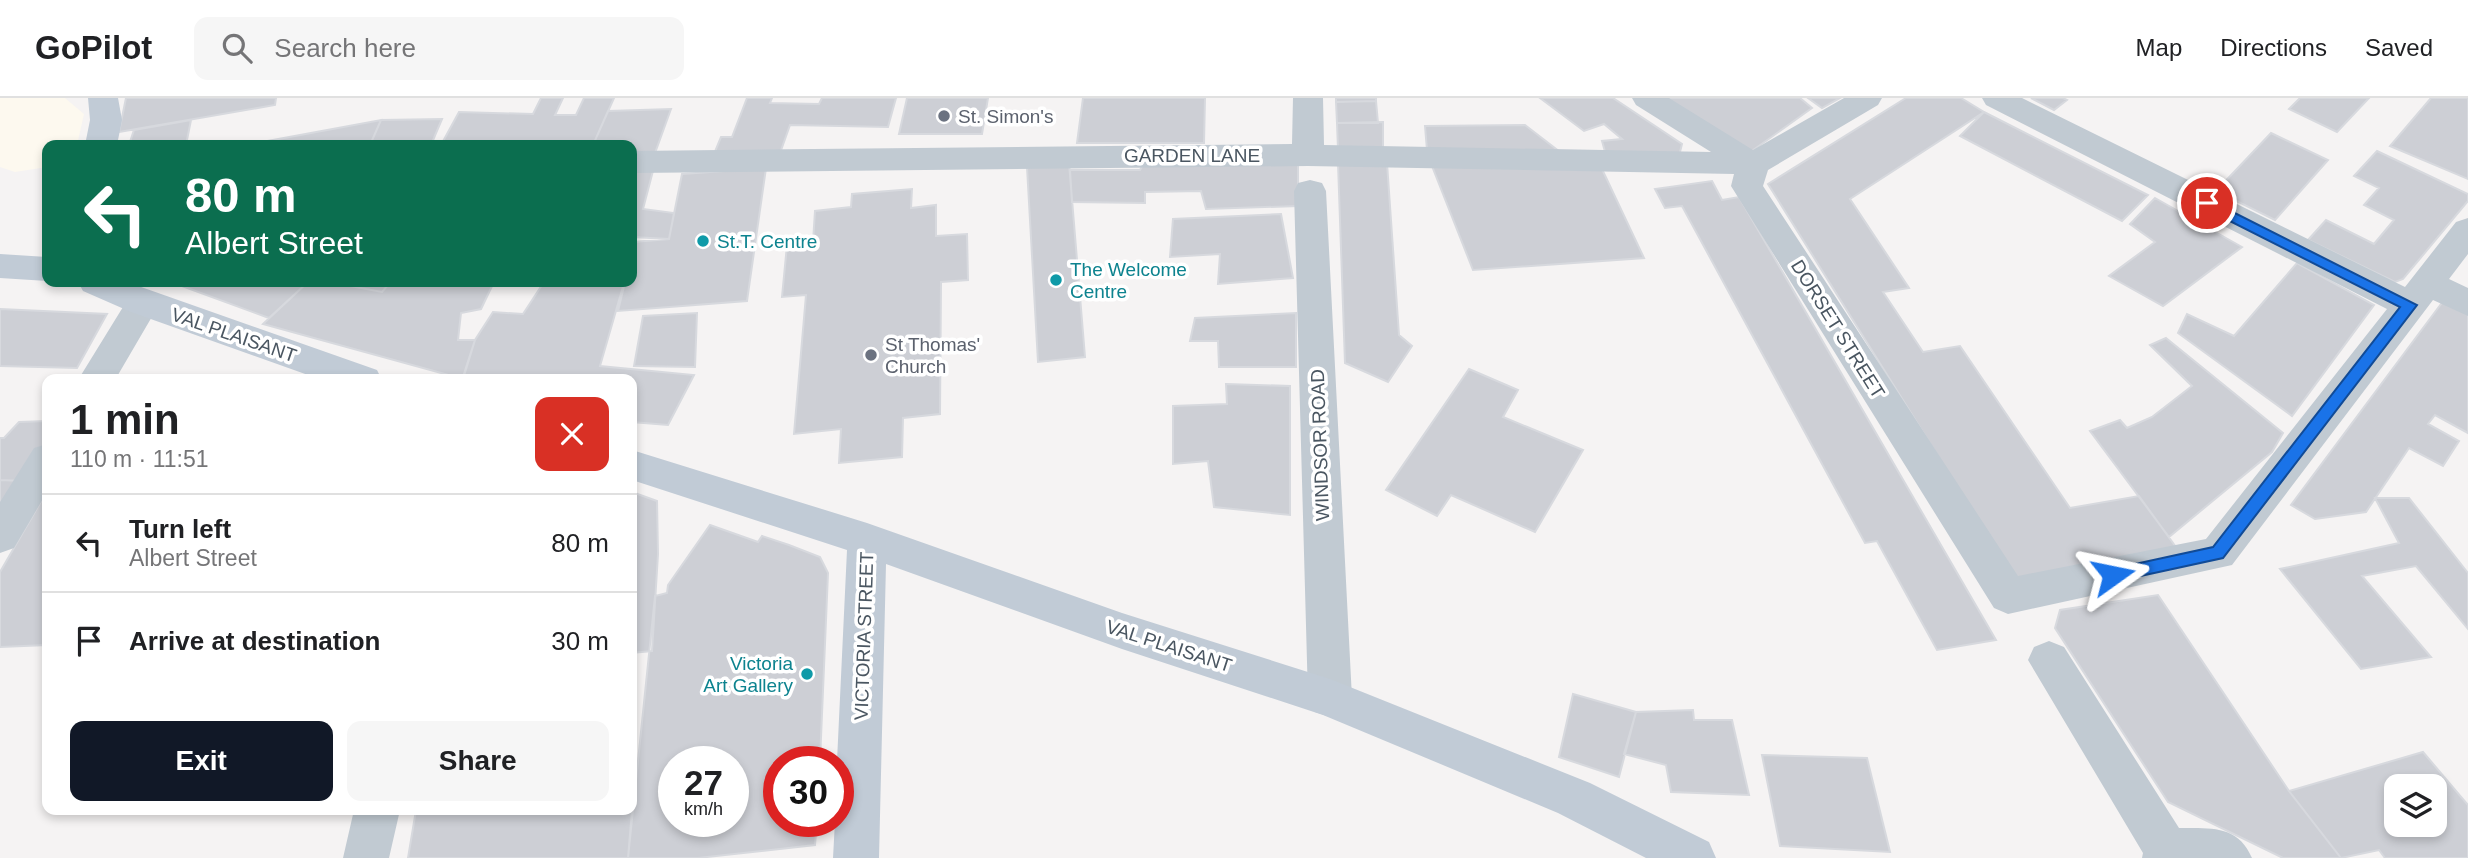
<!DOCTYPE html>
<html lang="en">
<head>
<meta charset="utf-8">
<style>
  body { margin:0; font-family:Helvetica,sans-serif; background:#f6f6f6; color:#202124; height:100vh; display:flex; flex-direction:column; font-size:26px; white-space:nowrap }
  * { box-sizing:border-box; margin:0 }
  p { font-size:23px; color:#757577 }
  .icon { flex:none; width:38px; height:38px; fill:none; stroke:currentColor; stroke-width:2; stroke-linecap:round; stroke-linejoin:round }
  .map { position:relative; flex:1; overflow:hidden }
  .details { position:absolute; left:42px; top:276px; width:595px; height:441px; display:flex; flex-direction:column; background:#fff; border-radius:14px; box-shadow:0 4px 10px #0003 }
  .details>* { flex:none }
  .banner { position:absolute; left:42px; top:42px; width:595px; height:147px; border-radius:14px; box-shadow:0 4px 10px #0003; background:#0b6e4f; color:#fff; overflow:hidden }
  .fabs { position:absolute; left:2384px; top:676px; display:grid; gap:14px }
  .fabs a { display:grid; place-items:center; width:63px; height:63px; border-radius:14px; background:#fff; box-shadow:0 4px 10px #0003; font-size:35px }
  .speed { position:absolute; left:658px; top:648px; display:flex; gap:14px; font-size:35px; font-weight:700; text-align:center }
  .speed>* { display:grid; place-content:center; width:91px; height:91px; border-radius:50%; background:#fff; box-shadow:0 4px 10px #0003; line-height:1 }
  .speed small { font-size:18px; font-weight:400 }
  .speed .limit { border:10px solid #d22; background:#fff; color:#111 }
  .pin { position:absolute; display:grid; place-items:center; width:60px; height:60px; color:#fff; margin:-30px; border:4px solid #fff; border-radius:50%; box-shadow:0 2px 7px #0007 }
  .me { position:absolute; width:77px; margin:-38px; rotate:78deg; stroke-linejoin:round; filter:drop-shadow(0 0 5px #0008) }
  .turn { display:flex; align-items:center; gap:24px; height:147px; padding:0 28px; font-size:32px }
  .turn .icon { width:91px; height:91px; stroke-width:2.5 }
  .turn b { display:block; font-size:49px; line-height:60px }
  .round { display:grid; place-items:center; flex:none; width:74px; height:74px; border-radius:14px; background:#f6f6f6 }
  .summary { display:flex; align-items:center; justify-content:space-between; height:119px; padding:0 28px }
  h1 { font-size:42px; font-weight:800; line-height:52px }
  .primary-button { display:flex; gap:14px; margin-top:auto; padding:14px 28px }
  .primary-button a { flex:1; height:80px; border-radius:14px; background:#111827; color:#fff; font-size:28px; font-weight:800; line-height:80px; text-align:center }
  .primary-button a+a { background:#f6f6f6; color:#202124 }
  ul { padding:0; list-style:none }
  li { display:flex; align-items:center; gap:21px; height:98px; padding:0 28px; border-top:2px solid #e0e0e0 }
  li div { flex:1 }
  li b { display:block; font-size:26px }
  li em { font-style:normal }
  header { display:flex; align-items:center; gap:42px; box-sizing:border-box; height:98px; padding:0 35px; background:#fff; border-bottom:2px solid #e0e0e0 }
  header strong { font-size:33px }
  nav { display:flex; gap:38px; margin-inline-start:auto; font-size:24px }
  .search { width:490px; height:63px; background:#f6f6f6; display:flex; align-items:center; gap:18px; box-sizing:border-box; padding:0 24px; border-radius:14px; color:#757577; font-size:26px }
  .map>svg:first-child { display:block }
  .commercial { fill:#fdf9ef }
  .building { fill:#cdcfd5; stroke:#d7d9de; stroke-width:2; fill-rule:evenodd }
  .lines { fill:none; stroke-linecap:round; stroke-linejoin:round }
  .street { fill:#c1cad2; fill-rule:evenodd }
  .secondary { fill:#c1cbd6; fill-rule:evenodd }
  .route { fill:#1a73e8; stroke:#114b97; stroke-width:2 }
  .worship-dot { fill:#6b7280; stroke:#fff; stroke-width:2.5 }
  .culture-dot { fill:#0f9aa8; stroke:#fff; stroke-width:2.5 }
  .labels { text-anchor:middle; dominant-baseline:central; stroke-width:7; stroke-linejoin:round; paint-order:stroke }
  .worship-label { font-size:19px; fill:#5b616d; stroke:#fff; text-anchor:start }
  .street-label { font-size:19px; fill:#4a5661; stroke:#fff }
  .culture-label { font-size:19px; fill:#0d838f; stroke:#fff; text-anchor:start }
</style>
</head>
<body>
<header>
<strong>GoPilot</strong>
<div class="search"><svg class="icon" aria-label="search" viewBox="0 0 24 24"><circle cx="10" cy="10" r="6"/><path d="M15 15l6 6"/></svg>Search here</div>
<nav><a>Map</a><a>Directions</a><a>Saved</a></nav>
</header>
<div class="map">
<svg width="2468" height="760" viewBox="0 0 2468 760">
  <rect width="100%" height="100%" fill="#f5f3f3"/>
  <path class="commercial" d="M0,0H65L84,16L77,47H47V69L15,74L0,69Z"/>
  <path class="building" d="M126,0H276L275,7L119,34Z
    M541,0H563L555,17H576L584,0H614L593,47H441L459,14L533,16Z
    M747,0H772L770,5L819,6L822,0H896L888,29L790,27L779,58L714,56L721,39H732Z
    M907,0H988L982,36H899Z
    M1083,0H1205L1204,45H1077Z
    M1336,0H1376V3L1336,4Z
    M1540,0H1613L1682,46L1678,62L1607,61L1602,43L1622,41L1604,26L1584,33Z
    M1663,0H1800L1812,10L1749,55Z
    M1808,0H1840L1822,10Z
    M1906,0H1961L1984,14L1850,101L1909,190L1883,194L1923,254L1960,248L2070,410L2139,398L2186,463L2022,493L1768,86Z
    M2031,0H2063L2067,2L2054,12Z
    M2300,0H2369L2337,34L2289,11Z
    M2431,0H2468V81L2390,48Z
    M1376,3L1378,25H1337L1336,4Z
    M671,11L655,55L632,57V47H593L608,13Z
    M1984,14L2148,97L2122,123L1960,38Z
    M442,21L431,47H370L381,22Z
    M191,22L186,47H129L134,32Z
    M381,22L370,47H256L257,45Z
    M1383,24V51H1338L1337,25Z
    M1525,27L1560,54L1427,52L1425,28Z
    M2271,35L2328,62L2275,122L2216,93Z
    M2377,53L2468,96V103L2403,181L2395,184L2308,142L2326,122L2374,146L2394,122L2364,107L2379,90L2354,78Z
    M1069,65L1085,259L1038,264L1027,69Z
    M1144,65H1298V108L1206,111L1201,93L1145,94V105L1072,104L1070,72H1140Z
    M1338,65H1387L1399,237L1412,248L1388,284L1345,265Z
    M1432,68L1602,71L1644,160L1473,172Z
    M654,69L643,111L674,115L669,141L632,139V70Z
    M766,70L747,203L618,213L625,184H632L633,144L669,141L682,76Z
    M1712,83L1722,102L1739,99L1996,542L1937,552L1877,443L1865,445L1682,108L1665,110L1655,91Z
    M912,91L911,110L936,107V138L967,136L968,182L941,184L940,316L903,320L902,359L839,365L841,331L794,336L806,197L782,199L787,147L813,144L815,113L851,109L852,96Z
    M2155,100L2242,149L2163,208L2109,178L2155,144L2130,126Z
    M1281,116L1293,180L1218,186L1220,156L1170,159L1173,121Z
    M2297,165L2374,207L2292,318L2178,235L2187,216L2234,238Z
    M171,184H308L269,220Z
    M308,184H329L382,194L388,187L398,184H494L481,211L461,215L458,242H475L463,281L263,226Z
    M329,184H398L388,187L382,194Z
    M544,184L624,185L600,268L694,277L668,327L632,324V282H462L475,242L493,214L523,216Z
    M2444,202L2468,214V335L2435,317L2428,326L2459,343L2443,368L2409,350L2366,414L2315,421L2291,407Z
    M0,211L107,216L77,270L0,268Z
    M697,215L695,269L634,268L643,218Z
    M1296,215V269H1219L1218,243H1190L1195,220Z
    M2166,240L2283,335L2272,354L2169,439L2090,333L2120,322L2127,330L2152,319L2192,288L2150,247Z
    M1469,271L1518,292L1503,319L1583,352L1535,434L1451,397L1437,418L1386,392Z
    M1226,286L1290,288V417L1214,409L1208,363L1173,366V308L1227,306Z
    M47,323V343L22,383L0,382V340H4L19,324Z
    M0,382L22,383L0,414Z
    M47,393V547L0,549V474Z
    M632,394L657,403L658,456L652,553L632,555Z
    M2375,400H2409L2468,475V531L2416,468L2362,478L2431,559L2361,571L2280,471L2399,445Z
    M710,427L758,444L762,438L789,447L820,459L828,475L820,663H779V723H817L815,747L698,760H628L655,498L667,495L668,487ZM674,663H733V723H674Z
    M2158,497L2289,693L2341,760H2283L2168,704L2055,530L2060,512Z
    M1573,596L1636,614L1619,679L1559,659Z
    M1693,612L1694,622H1732L1749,697L1671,694L1666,667L1624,656L1636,614Z
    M2423,654L2468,707V760H2385L2379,752L2341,760L2289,693ZM2396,688H2434V726H2396Z
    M1762,657L1867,660L1890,754L1780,748Z
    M416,712H632L628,760H408Z"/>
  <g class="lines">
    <path class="street" d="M1293,0H1323L1324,47L1711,54L1636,7L1632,0H1669L1753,52L1844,0H1882L1878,7L1768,72L1763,88L2018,478L2206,441L2387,211L1986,7L1982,0H2022L2405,189L2456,124L2468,120V156L2449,181L2468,190V218L2433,202L2232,467L2008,516L1994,510L1731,88L1734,76L1308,68L632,75V53L1292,46Z
      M1310,82L1322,85L1326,93L1352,600L1345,614L1330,619L1315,614L1308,600L1294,93L1298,85Z
      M143,192L155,196L160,205L115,282H78L131,196Z
      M47,346V394L14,450L0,455V404L34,350Z
      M2049,543L2064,549L2179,730C2211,730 2238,727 2252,760H2142L2143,755L2028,562L2034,549Z
      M354,712H400L389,760H343Z"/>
    <path class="secondary" d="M88,0H118L122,22L117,47H85L90,22Z
      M0,156L47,159V183L0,180Z
      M78,184H127L377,272L382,282H322L131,214L83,193Z
      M632,352L867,425L1122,515L1330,581L1590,685L1709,744L1716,760H1646L1558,715L1323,617L1122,551L886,466L879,760H833L835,723H838L837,663L847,452L632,382Z"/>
  </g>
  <path class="route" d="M2207,101L2417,207L2223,460L2113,484L2107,482L2105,477L2107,472L2213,449L2400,209L2202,109L2200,105Z"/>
  <g class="worship-dot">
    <circle cx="944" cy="18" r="7"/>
    <circle cx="871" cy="257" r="7"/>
  </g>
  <g class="culture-dot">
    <circle cx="703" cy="143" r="7"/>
    <circle cx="1056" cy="182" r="7"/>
    <circle cx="807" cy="576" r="7"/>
  </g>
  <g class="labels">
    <g class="worship-label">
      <text x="958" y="18">St. Simon's</text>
      <text x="885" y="246">St Thomas'<tspan x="885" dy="22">Church</tspan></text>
    </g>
    <g class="street-label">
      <text x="1192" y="57">GARDEN LANE</text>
      <text transform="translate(1838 231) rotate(58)">DORSET STREET</text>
      <text transform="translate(234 237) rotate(19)">VAL PLAISANT</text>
      <text transform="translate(1320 347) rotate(-92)">WINDSOR ROAD</text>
      <text transform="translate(864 538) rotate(-88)">VICTORIA STREET</text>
      <text transform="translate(1169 548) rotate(18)">VAL PLAISANT</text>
    </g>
    <g class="culture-label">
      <text x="717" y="143">St.T. Centre</text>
      <text x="1070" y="171">The Welcome<tspan x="1070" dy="22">Centre</tspan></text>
      <text x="793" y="565" text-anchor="end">Victoria<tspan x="793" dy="22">Art Gallery</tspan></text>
    </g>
  </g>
</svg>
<div class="fabs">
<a><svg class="icon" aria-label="layers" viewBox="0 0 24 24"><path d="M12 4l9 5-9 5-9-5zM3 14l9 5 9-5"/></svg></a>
</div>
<div class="speed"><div>27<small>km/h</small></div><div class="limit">30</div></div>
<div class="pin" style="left:2207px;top:105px;background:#d93025"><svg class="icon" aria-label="arrive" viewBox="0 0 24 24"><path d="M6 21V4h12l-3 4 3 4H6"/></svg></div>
<svg class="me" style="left:2113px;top:477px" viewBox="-20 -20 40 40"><path d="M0-17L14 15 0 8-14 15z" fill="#1a73e8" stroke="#fff" stroke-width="4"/></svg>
<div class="banner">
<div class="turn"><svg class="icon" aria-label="left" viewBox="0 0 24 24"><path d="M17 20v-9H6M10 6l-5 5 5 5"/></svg><div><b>80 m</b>Albert Street</div></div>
</div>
<section class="details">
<div class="summary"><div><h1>1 min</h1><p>110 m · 11:51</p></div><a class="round" style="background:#d93025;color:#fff"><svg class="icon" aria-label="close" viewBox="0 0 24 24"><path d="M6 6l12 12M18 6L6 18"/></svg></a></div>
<ul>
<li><svg class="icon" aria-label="left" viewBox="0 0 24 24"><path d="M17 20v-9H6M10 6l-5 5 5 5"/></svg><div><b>Turn left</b><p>Albert Street</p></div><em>80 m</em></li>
<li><svg class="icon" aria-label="arrive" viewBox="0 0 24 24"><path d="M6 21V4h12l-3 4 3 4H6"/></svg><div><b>Arrive at destination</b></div><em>30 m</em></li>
</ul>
<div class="primary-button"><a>Exit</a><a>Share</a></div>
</section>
</div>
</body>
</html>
